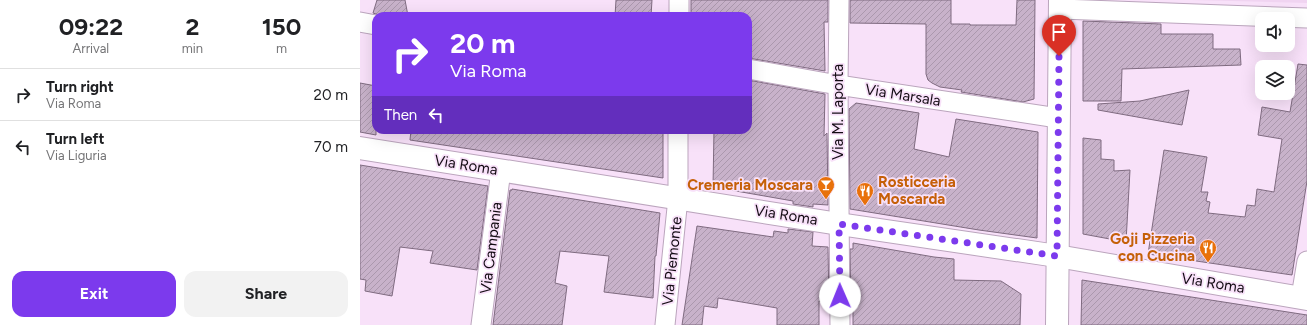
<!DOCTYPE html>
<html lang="en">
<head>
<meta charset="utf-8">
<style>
  body { margin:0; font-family:Figtree,sans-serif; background:#f2f2f2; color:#202124; height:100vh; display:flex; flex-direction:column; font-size:15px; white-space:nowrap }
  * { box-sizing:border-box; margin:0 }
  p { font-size:13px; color:#757577 }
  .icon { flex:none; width:22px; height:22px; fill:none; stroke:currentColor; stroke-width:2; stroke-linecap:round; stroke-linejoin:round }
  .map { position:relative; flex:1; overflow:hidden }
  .sheet { display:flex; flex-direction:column; background:#fff; width:360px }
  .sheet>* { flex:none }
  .guide { position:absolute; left:12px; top:12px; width:380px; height:122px; border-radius:12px; box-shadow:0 4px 16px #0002; background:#7c3aed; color:#fff; overflow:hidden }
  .controls { position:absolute; left:895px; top:12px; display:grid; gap:8px }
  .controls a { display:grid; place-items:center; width:40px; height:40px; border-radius:8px; background:#fff; box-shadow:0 4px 16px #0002; font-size:20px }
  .pin { position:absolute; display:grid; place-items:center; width:34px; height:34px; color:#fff; margin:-41px -17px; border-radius:50% 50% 50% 0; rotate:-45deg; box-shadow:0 0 4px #0007 }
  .pin .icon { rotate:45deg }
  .me { position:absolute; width:44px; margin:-22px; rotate:359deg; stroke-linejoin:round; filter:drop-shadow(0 0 3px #0008) }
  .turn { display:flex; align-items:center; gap:14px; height:84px; padding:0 12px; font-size:18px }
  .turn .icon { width:52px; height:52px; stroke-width:2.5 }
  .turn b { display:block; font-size:28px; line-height:34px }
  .then { display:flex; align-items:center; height:38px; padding:0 12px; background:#0003; gap:8px; font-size:15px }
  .eta { display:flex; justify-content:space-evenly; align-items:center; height:68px; text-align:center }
  .eta b { font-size:24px; font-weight:700; line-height:28px }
  .action { display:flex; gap:8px; margin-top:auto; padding:8px 12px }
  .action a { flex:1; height:46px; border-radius:12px; background:#7c3aed; color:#fff; font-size:16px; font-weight:700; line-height:46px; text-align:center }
  .action a+a { background:#f2f2f2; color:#202124 }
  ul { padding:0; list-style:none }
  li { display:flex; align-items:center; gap:12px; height:52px; padding:0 12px; border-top:1px solid #e0e0e0 }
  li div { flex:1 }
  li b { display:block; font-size:15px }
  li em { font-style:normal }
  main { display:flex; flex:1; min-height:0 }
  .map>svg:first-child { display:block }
  .built { fill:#f0d4f1 }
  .building { fill:url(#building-hatch); stroke:#7f6b80 }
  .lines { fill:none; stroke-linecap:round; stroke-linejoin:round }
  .minor-casing { stroke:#bba5bd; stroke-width:21 }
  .tertiary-casing { stroke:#bba5bd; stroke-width:24 }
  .secondary-casing { stroke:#bba5bd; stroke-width:24 }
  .minor { stroke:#fff; stroke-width:19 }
  .tertiary { stroke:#fff; stroke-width:22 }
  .secondary { stroke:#fff; stroke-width:22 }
  .route { stroke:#7c3aed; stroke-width:7; stroke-dasharray:0 12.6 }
  .labels { text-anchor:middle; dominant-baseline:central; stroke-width:3.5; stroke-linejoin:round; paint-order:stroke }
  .street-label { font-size:15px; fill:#130b13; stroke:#f8e1f9 }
  .food-label { font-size:15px; font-weight:bold; fill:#c56008; stroke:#f8e1f9; text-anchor:end }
</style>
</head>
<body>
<main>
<section class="sheet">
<div class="eta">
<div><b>09:22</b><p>Arrival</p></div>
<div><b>2</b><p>min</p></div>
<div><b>150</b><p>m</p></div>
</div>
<ul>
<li><svg class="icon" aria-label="right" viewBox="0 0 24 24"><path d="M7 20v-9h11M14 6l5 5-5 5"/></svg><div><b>Turn right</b><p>Via Roma</p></div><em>20 m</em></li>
<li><svg class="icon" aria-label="left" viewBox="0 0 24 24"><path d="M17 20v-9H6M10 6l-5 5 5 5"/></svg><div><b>Turn left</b><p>Via Liguria</p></div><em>70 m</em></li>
</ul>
<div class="action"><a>Exit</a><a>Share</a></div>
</section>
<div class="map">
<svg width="947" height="325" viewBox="0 0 947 325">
  <defs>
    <pattern id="building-hatch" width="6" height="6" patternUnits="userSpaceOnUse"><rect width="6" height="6" fill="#c8b2ca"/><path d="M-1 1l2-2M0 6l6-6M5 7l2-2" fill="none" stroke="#ab98ad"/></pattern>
  </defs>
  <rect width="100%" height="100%" fill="#f8e1f9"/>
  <path class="built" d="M830,0H947V3Z"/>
  <path class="building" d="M17,0H45L48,16H22L13,13Z
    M256,0H292L291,16H255Z
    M331,0H468V22H464L465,71L388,58V16H331Z
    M490,0H591V24H610V25H656L657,0H675L674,99L663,102L601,92L602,90L580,87L572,83L568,80L566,74V24L490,23Z
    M723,21L801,24V34H853V49H880L881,65L762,69L761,101H723Z
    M938,64L947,65V181L932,275L788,254L804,150L847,157L841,192H848L846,201L850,202L848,213L885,217L887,205L895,206L897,189L914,192L922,139L898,135L902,107L930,112Z
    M388,80L465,94L464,136L467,133L468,205L453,204V207L433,204V201L353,187L354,130H388Z
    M0,83L16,86V135L0,132Z
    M829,90L822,125L738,110V104L780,101Z
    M496,103L559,113L554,149L589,157L596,119L678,132L677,238L619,230L490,209L489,109Z
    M51,130H303V178L50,140Z
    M723,138L741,140V159L754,160V171L770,170L766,242L723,234Z
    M0,165L128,186L117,270L70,263L73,251L40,247L32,296L5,291L6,280L0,279Z
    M152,189L300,213L296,256H295L293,298L244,292L249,256L200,251L195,283L207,286L202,325H133L150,190H152Z
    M337,226L413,237L414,231L428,233V229L453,232L452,246L468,247L469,303L459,301V325H417V308L358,298L357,308L344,306L342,325H322Z
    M493,243L574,257L594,259V280L641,281L661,294L660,325H493V307H491L490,249H493Z
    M722,280L947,315V325H721Z"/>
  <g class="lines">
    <defs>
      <path id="minor" d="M479,0L478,85L480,325
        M700,9L947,18
        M319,16V0
        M0,22L16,25
        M388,69L478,85L698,118
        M941,297L947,261
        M121,325L141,170
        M305,325L318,198V130"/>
      <path id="tertiary" d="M697,325L700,0"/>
      <path id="secondary" d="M0,148L479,224L697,256L947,299"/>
    </defs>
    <use href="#minor" class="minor-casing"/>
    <use href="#tertiary" class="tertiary-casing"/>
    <use href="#secondary" class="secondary-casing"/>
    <use href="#minor" class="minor"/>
    <use href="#tertiary" class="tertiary"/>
    <use href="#secondary" class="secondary"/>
  </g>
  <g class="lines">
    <path class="route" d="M480,296L479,224L697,256L699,56"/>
  </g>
  <defs>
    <symbol id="bar-pin" viewBox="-11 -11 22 30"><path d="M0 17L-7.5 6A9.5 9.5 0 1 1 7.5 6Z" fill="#e8710a" stroke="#f8e1f9"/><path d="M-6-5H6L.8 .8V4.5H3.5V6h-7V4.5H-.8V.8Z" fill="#fff"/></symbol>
    <symbol id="restaurant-pin" viewBox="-11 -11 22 30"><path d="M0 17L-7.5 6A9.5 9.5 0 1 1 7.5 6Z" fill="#e8710a" stroke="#f8e1f9"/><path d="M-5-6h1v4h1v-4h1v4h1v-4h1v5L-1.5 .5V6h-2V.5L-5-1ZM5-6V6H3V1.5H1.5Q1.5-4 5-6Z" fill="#fff"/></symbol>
  </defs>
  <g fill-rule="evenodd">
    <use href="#bar-pin" x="456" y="175" width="20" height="27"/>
    <use href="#restaurant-pin" x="495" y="181" width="20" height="27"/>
    <use href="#restaurant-pin" x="838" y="238" width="20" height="27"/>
  </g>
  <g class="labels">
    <g class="street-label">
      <text transform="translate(543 95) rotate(9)">Via Marsala</text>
      <text transform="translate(478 112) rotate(-90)">Via M. Laporta</text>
      <text transform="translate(106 165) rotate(9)">Via Roma</text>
      <text transform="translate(426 215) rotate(9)">Via Roma</text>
      <text transform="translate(131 248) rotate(-83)">Via Campania</text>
      <text transform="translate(312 261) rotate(-84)">Via Piemonte</text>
      <text transform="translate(853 283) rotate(9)">Via Roma</text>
    </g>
    <g class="food-label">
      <text x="518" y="182" text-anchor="start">Rosticceria<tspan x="518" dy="17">Moscarda</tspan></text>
      <text x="453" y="185">Cremeria Moscara</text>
      <text x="835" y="239">Goji Pizzeria<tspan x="835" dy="17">con Cucina</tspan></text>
    </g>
  </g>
</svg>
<div class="controls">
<a><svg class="icon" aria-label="sound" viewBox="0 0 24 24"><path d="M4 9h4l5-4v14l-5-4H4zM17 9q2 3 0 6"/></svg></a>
<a><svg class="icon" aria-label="layers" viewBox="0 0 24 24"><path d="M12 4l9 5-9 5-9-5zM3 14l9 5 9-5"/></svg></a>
</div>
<div class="pin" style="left:699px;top:56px;background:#d93025"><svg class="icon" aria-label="arrive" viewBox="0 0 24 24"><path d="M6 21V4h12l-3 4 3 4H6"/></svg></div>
<svg class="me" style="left:480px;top:296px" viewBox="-20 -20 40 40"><circle r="19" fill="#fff"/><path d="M0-13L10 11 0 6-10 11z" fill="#7c3aed"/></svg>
<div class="guide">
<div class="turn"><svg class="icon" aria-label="right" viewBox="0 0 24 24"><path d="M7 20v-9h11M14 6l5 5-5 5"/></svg><div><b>20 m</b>Via Roma</div></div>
<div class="then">Then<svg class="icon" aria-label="left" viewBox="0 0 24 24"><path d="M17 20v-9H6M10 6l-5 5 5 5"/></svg></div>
</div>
</div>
</main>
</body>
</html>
